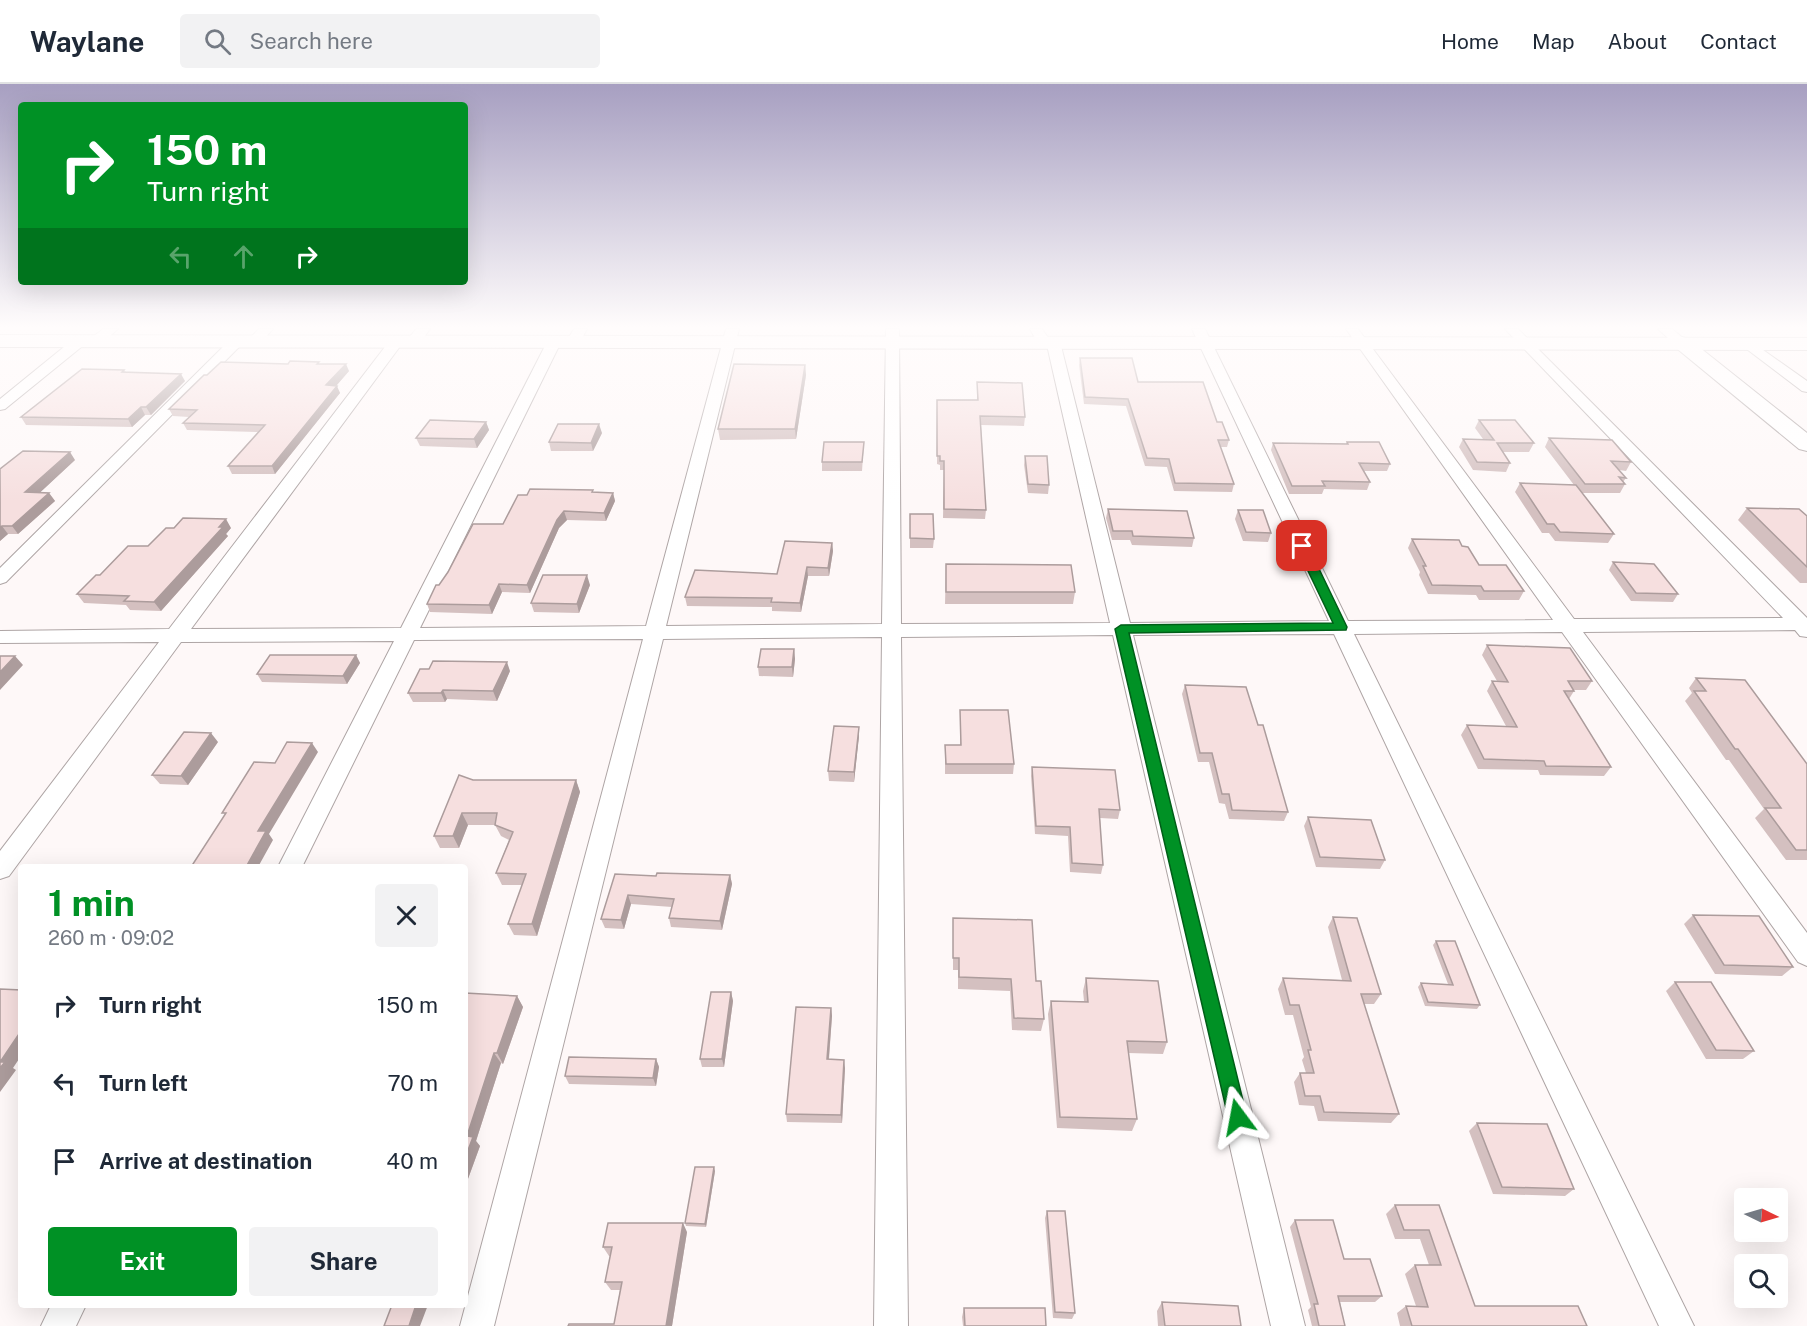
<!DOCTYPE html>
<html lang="en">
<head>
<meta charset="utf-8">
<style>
  body { margin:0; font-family:"Public Sans",sans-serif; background:#f2f2f3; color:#1f2937; height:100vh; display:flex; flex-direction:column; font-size:22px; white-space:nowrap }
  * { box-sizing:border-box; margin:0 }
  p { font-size:20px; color:#747a83 }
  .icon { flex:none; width:33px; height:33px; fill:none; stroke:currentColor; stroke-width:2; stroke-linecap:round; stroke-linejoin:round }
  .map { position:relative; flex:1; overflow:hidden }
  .details { position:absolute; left:18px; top:780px; width:450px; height:444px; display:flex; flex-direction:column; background:#fff; border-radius:6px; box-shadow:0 6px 24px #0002 }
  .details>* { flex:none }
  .banner { position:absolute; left:18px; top:18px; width:450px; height:183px; border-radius:6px; box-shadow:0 6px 24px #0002; background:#009125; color:#fff; overflow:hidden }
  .needle { width:39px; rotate:95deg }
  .fabs { position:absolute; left:1734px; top:1104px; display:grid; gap:12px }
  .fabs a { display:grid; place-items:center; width:54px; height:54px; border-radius:6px; background:#fff; box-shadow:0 6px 24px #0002; font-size:30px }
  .pin { position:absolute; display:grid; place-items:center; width:51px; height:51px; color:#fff; margin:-26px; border-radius:12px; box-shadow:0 3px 9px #0006 }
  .me { position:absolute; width:66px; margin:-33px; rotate:347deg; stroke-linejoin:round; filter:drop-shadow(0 0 4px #0008) }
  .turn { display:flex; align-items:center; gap:21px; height:126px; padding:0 30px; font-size:27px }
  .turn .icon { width:78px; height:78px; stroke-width:2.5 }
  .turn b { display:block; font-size:42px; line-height:51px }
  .lanes { display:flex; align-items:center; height:57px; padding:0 30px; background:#0003; justify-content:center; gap:30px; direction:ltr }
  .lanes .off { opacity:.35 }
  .round { display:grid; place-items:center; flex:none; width:63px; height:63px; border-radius:6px; background:#f2f2f3 }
  .headline { display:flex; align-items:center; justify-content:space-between; height:102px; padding:0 30px }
  h1 { font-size:36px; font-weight:700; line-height:45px; color:#009125 }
  .primary-button { display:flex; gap:12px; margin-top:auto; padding:12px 30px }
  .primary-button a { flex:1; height:69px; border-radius:6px; background:#009125; color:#fff; font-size:24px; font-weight:700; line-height:69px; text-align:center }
  .primary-button a+a { background:#f2f2f3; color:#1f2937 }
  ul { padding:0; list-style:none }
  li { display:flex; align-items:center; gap:18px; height:78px; padding:0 30px }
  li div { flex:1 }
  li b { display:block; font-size:22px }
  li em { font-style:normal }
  header { display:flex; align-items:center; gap:36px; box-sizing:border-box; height:84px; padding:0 30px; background:#fff; border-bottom:2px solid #e0e1e3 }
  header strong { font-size:28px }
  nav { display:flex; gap:33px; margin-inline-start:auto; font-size:21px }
  .search { width:420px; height:54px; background:#f2f2f3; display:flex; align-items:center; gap:15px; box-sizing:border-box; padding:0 21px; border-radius:6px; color:#747a83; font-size:22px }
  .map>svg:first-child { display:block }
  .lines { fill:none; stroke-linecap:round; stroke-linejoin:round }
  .minor-casing { stroke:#aea5a5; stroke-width:2 }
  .secondary-casing { stroke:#aea5a5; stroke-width:2 }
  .primary-casing { stroke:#aea5a5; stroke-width:2 }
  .minor { fill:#fff; fill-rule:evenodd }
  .secondary { fill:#fff; fill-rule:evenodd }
  .primary { fill:#fff; fill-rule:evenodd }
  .wall { fill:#d4c0c0 }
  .shaded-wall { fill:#ac9c9c }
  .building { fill:#f6dfdf; stroke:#ac9c9c; stroke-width:1.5 }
  .route { fill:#009125; stroke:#005e18; stroke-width:1.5 }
</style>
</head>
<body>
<header>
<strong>Waylane</strong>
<div class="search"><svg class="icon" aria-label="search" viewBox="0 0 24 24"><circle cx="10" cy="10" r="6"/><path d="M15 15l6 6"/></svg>Search here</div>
<nav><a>Home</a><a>Map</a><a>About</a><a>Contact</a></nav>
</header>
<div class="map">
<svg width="1807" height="1242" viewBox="0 0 1807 1242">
  <rect width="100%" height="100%" fill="#fef8f8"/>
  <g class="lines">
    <defs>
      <path id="minor" d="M103,245H118L100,260H90L88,257Z
        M259,245H273L258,261H248L246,258Z
        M416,245H430L418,261H408L406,258Z
        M574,245H587L578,261L573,262L566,258Z
        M726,245H739L666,542L882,540L886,245H899L901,540L1110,539L1047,261H1039L1030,245H1042L1049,255H1058L1060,258L1130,539L1329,537L1192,245H1205L1348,537L1553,536L1346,245H1358L1574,535L1783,534L1505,245H1518L1807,534V553L1800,552L1795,546L1583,548L1807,849V882L1798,878L1562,548L1354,550L1694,1242H1659L1334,550L1133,551L1305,1242H1271L1113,551L901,553L908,1242H874L882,553L663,555L494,1242H460L643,555L414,556L302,783H278L394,557L181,558L9,792L0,795V767L159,558L0,559V547L169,545L391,255H401L403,258L401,261L191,545L401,544L547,258L554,254L561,258L420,544L646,542Z
        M1658,245H1672L1689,259L1687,262H1677Z
        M80,253L85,254L87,257L85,260L5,325L0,326V315L75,254Z
        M236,254L241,255L243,258L241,261L6,498L0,500V484L231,255Z
        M1749,256L1807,297V308L1802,307L1744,263L1742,260Z
        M51,1221H86L76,1242H41Z"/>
      <path id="secondary" d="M1682,253L1689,255L1807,349V367L1799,365L1675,263L1672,259L1675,255Z"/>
      <path id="primary" d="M0,251L1807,254V266L0,263Z"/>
    </defs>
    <use href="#minor" class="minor-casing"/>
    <use href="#secondary" class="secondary-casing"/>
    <use href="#primary" class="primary-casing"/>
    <use href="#minor" class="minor"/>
    <use href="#secondary" class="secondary"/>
    <use href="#primary" class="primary"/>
  </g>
  <path class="wall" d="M1080,274L1138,298L1217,338L1229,356L1227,363H1220L1234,400L1232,408L1174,407L1167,383L1145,382L1126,322L1084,320L1079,281Z
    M288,280H320L349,287L336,302L340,309L275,390H232L228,382L258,348L187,346L183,339L189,333L173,332L169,325L207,291Z
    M805,281L806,291L796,355L720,356L718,345Z
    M124,286L126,288L185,297L151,331H145L132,343L26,341L21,333Z
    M977,298L1025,333L1024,342L981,341L986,426L985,435L943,434L944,386H940V381L937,380V316H977Z
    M1479,336L1534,359L1529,368H1503L1510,379L1506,388L1473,386L1459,363L1463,355H1483L1475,344Z
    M486,338L489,346L477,364L420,362L416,354Z
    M602,349L593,367H551L549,358Z
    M1549,354L1631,378L1626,387L1619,386L1626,394L1623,398L1625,400L1620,409H1582L1614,450L1608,459L1555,457L1549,449H1542L1515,408L1520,399L1574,401L1545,363Z
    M864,358L862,387H822V378Z
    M1347,358L1390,380L1387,387H1364L1370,398L1367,406L1324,405L1322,410H1289L1271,366L1273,359L1346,360Z
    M1025,372L1049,401L1048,410L1028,409L1024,381Z
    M75,376L40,408L49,409L55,417L18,450H8L0,457V385Z
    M593,408L613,409L615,417L606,437L567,436L559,444L530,509L502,508L492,530L430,528L427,520L439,501L503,440Z
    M1747,424L1807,432V499H1800L1738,436Z
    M1108,425L1194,454L1192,463L1132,461L1130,456H1112L1106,434Z
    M1238,426L1271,449L1268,458L1243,457L1235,435Z
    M910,430L934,455L933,464H910Z
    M231,444L226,450L228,452L161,527L130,526L126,521L84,519L77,510L100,491L148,462Z
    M1412,455L1462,462L1479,481L1524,507L1519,516H1479L1476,511L1428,510L1419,491L1420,488L1408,464Z
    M832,459L833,467L829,492H808L801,528L772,527V523L687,522L685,513L777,490Z
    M1613,478L1678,510L1673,518L1631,517L1609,486Z
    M946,480L1075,508L1073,520H945Z
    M590,501L579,529L534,528L531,519Z
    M1487,561L1592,597L1586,606H1574V607L1569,615L1611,683L1604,692L1540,691L1538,686L1478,685L1461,651L1467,641L1506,642L1487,607L1492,597H1497L1482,571Z
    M794,565L795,575L793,593L759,592L758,583Z
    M356,571L360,579L347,600L262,598L257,590Z
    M510,587L497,617L447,615L445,618H413L408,609Z
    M1696,594L1807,680V776H1786L1755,734L1764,725L1729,676H1726L1685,617L1692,609L1689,604Z
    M1185,601L1258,641L1288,728L1284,737L1229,735L1225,720L1219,719L1209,678H1198L1182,610Z
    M960,626L1014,680L1013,690H945V661H960Z
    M859,652L854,698L829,697L828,687Z
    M218,658L188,701L160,700L152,691Z
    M1032,683L1120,726L1118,735L1100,734L1103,781L1101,790L1070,788L1068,752L1035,750L1031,692Z
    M473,696H576L580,708L537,852L514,851L508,840L522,801H502L496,789L509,756L501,752L495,741H468L459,764H440L434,752Z
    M1308,733L1385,776L1380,785L1316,783L1304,742Z
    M615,790L656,792L730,791L732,800L722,846L671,843L669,834L672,823L631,820L624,845L605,844L601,835Z
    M1693,831L1793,883L1782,892L1715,890L1684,840Z
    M1333,833L1381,910L1374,920H1364L1399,1030L1391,1039L1318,1037L1314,1022L1299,1021L1294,998L1300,989H1306L1302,976L1304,973L1293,931H1285L1278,905L1283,894L1342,896L1328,843Z
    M953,834L1036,897L1044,935L1041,947L1012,946L1010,907L958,905V886H953Z
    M1436,857L1480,921L1477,925L1425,922L1418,903L1421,899L1448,900L1433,861Z
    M1086,894L1167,958L1163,970L1128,969L1137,1035L1132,1047L1057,1044L1048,930L1051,917H1084L1083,907Z
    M1675,898L1754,967L1743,975H1706L1666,907Z
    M731,908L733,917L724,983H702L700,975Z
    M465,909L517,912L523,923L503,980L501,979L476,1057L480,1062L465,1103Z
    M831,924L832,932L829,976L845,984L842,1039L787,1038L786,1030Z
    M656,975L659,983L656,1002L569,1000L565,992Z
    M1477,1039L1574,1105L1565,1112L1493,1110L1469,1047Z
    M715,1087L706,1143L686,1142L685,1139Z
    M1395,1121H1439L1475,1222L1587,1242H1400L1397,1229L1406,1222H1416L1405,1190L1415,1181H1429L1420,1155H1395L1386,1130Z
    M1047,1127L1075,1229L1072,1235L1053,1234L1045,1134Z
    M1295,1136L1344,1175L1382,1212L1375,1218H1340L1345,1242H1312L1308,1226L1311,1223L1290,1143Z
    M687,1148L672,1242H568L614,1240L620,1206H611L605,1198L610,1172H609L603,1163Z
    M1162,1218L1241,1242H1158L1157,1227Z
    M964,1224L1046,1242H963L962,1233Z"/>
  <path class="shaded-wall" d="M346,280L349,287L330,309L326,301Z
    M805,281L806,291L796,355L795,345Z
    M181,290L185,297L151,331L146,323Z
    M337,302L340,309L275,390L272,382Z
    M141,323L145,331L132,343L128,335Z
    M486,338L489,346L477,364L474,355Z
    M599,340L602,349L593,367L591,359Z
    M70,368L75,376L31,417L25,408Z
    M49,409L55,417L18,450L12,442Z
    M613,409L615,417L606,437L604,429Z
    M564,427L567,436L559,444L530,509L527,501L557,436Z
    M226,435L231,444L226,450L228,452L161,527L154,518Z
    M2,442L8,450L0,457V443Z
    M832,459L833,467L829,492L828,484Z
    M807,483L808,492L801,528L800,519Z
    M587,491L590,501L579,529L577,520Z
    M499,500L502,508L492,530L489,521Z
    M794,565L795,575L793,593L792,583Z
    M356,571L360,579L347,600L343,592Z
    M15,572L23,581L0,606V588Z
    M507,578L510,587L497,617L493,607Z
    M443,606L447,615L445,618L441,609Z
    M859,643V652L854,698V688Z
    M211,649L218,658L188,701L181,692Z
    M312,659L318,668L269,750L273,756L258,783H246L258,747Z
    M576,696L580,708L537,852L532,840Z
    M462,729L468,741L459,764L453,752Z
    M730,791L732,800L722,846L720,837Z
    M628,811L631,820L624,845L621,836Z
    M731,908L733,917L724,983L722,975Z
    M517,912L523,923L503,980L497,969Z
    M831,924L832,932L828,984L827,975Z
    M21,947V972L13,984L16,986L0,1008V978Z
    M494,969L501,979L476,1057L480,1062L465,1103V1074L467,1052Z
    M656,975L659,983L656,1002L653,994Z
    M844,976L845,984L842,1039L841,1031Z
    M714,1083L715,1087L706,1143L705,1140Z
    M683,1139L687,1148L672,1242H666Z
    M416,1221H428L420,1242H409Z"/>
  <path class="building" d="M1080,274H1132L1138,298H1203L1217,338H1222L1229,356H1218L1234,400L1175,399L1169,375L1147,374L1128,315L1085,313Z
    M290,277L319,278L317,280H346L326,301L337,302L272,382H228L265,341L183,339L197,326L169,325L204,291H207L221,278L288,280Z
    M734,280L805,281L795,345H718Z
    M82,285L124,286L122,288L181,290L146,323H141L128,335L21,333Z
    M977,298L1022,299L1025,333L980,332L986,426L944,425V377H940V372H937V316H978Z
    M430,336L486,338L474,355L416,354Z
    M1479,336H1515L1534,359H1497L1510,379L1477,378L1463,355L1494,356Z
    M558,340H599L591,359L549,358Z
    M1549,354L1612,356L1631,378L1611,377L1626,394L1619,393L1625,400H1585Z
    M824,358H864L862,378H822Z
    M1347,358H1379L1390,380L1359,379L1370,398L1322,397L1325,402H1292L1273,359L1348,360Z
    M23,367L70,368L25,408L49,409L12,442H2L0,443V385Z
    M1025,372H1047L1049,401L1028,400Z
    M1520,399L1576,401L1614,450L1560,448L1554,440H1547Z
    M530,405L593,406L592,408L613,409L604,429L564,427L557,436L527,501L499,500L489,521L427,520L436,501H439L448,488L473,440H503L518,411H527Z
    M1747,424L1799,425L1807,432V483Z
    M1108,425L1187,427L1194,454L1133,452L1132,447H1113Z
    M1238,426H1263L1271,449L1246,448Z
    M910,430H933L934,455L910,454Z
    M183,434L226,435L219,443H223L154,518L124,517L129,512L77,510L96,491H100L128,462H148L166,444H174Z
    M1412,455L1459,456L1462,462L1468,463L1479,481H1506L1524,507H1484L1481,502L1432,501L1423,482H1426Z
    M785,457L832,459L828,484L807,483L800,519L771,518L772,514L685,513L695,486L777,490Z
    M1613,478L1654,480L1678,510L1636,509Z
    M946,480L1071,481L1075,508H946Z
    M543,491H587L577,520L531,519Z
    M1487,561L1570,564L1592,597H1568L1574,607H1564L1611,683L1546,682L1544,677L1484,675L1467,641L1517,643L1492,597L1508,598Z
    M761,565H794L792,583H758Z
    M270,571H356L343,592L257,590Z
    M0,572H15L0,588Z
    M433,577L507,578L493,607L443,606L441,609H408L420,585H429Z
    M1696,594L1745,596L1807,680V766H1796L1765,724H1781L1738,665H1735L1694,607H1706Z
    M1185,601L1246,603L1258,641H1263L1288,728L1232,726L1229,710H1222L1212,669H1200Z
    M960,626H1008L1014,680H946L945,661H961Z
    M834,642L859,643L854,688L828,687Z
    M184,648L211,649L181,692L152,691Z
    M287,658L312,659L258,747H266L246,783H191L226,729H222L254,678L275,679Z
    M1032,683L1115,686L1120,726L1099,725L1103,781L1072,779L1070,743L1036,742Z
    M459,691L473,696H576L532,840H508L526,790L496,789L513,748L495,741L497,729H462L453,752H434Z
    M1308,733L1371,736L1385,776L1320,773Z
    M657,789L730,791L720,837L669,834L674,815L628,811L621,836L601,835L615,790L656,792Z
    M1693,831L1759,832L1793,883L1724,881Z
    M1333,833L1357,834L1381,910H1361L1399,1030L1324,1028L1320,1012H1305L1300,989H1314L1308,966H1311L1299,921H1290L1283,894L1351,897Z
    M953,834L1032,836L1036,897H1041L1044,935L1014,934L1011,895L959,893V874H953Z
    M1436,857H1455L1480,921L1428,918L1421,899L1453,901Z
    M1086,894L1158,897L1167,958L1127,957L1137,1035L1060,1033L1051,917L1088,918Z
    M1675,898H1711L1754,967L1716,966Z
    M0,905L21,906V947L0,978H5L0,984Z
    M711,908H731L722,975H700Z
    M465,909L517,912L497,969H494L467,1052L473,1053L465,1074Z
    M796,923L831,924L827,975L844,976L841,1031L786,1030Z
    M569,973L656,975L653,994L565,992Z
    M1477,1039L1547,1040L1574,1105L1502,1103Z
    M695,1083H714L705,1140L685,1139Z
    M1395,1121H1439L1475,1222H1578L1587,1242H1412L1406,1222L1428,1223L1415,1181H1441L1429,1146H1404Z
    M1047,1127H1065L1075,1229L1055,1228Z
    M1295,1136H1333L1344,1175H1370L1382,1212H1338L1345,1242H1319L1314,1220H1318Z
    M608,1139H683L666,1242H568L569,1240H614L622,1198H605L612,1163H603Z
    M1162,1218L1238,1222L1241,1242H1165Z
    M392,1221H416L409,1242H384Z
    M964,1224H1045L1046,1242H965Z"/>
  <linearGradient id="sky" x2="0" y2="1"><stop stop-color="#a79fc1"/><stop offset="0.58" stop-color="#fffcfc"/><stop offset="1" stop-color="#fffcfc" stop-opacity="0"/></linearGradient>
  <rect width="1807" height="419" fill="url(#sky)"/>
  <path class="route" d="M1302,458L1308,462L1347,543L1346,546L1129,549L1247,1033L1245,1040L1238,1042L1231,1040L1228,1033L1115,545L1121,541L1333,539L1296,462Z"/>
</svg>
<div class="fabs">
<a><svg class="needle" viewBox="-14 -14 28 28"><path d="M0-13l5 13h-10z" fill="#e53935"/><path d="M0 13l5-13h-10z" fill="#747a83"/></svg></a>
<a><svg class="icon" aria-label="search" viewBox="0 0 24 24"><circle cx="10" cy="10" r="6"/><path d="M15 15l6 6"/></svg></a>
</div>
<div class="pin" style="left:1302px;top:462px;background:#d93025"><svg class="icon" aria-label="arrive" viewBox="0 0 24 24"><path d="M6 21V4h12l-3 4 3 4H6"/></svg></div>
<svg class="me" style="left:1238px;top:1033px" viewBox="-20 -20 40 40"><path d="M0-17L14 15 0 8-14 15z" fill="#009125" stroke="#fff" stroke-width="4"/></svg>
<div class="banner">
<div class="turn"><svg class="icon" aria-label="right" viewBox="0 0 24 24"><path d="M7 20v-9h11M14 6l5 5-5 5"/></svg><div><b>150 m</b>Turn right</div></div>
<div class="lanes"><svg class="icon off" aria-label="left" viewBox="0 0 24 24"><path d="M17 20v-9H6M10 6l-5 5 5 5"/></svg><svg class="icon off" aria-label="ahead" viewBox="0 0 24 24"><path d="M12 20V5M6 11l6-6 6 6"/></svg><svg class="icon" aria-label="right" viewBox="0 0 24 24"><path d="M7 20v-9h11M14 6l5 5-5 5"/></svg></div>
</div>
<section class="details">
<div class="headline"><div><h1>1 min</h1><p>260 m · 09:02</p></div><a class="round"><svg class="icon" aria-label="close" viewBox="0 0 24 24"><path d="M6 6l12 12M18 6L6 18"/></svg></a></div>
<ul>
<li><svg class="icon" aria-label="right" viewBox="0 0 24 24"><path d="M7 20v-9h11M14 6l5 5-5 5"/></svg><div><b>Turn right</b></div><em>150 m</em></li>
<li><svg class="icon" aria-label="left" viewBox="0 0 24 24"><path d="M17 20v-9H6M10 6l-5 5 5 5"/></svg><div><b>Turn left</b></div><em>70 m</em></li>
<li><svg class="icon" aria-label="arrive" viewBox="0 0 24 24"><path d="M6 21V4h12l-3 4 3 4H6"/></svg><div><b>Arrive at destination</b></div><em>40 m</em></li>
</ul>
<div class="primary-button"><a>Exit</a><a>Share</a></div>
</section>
</div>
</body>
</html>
